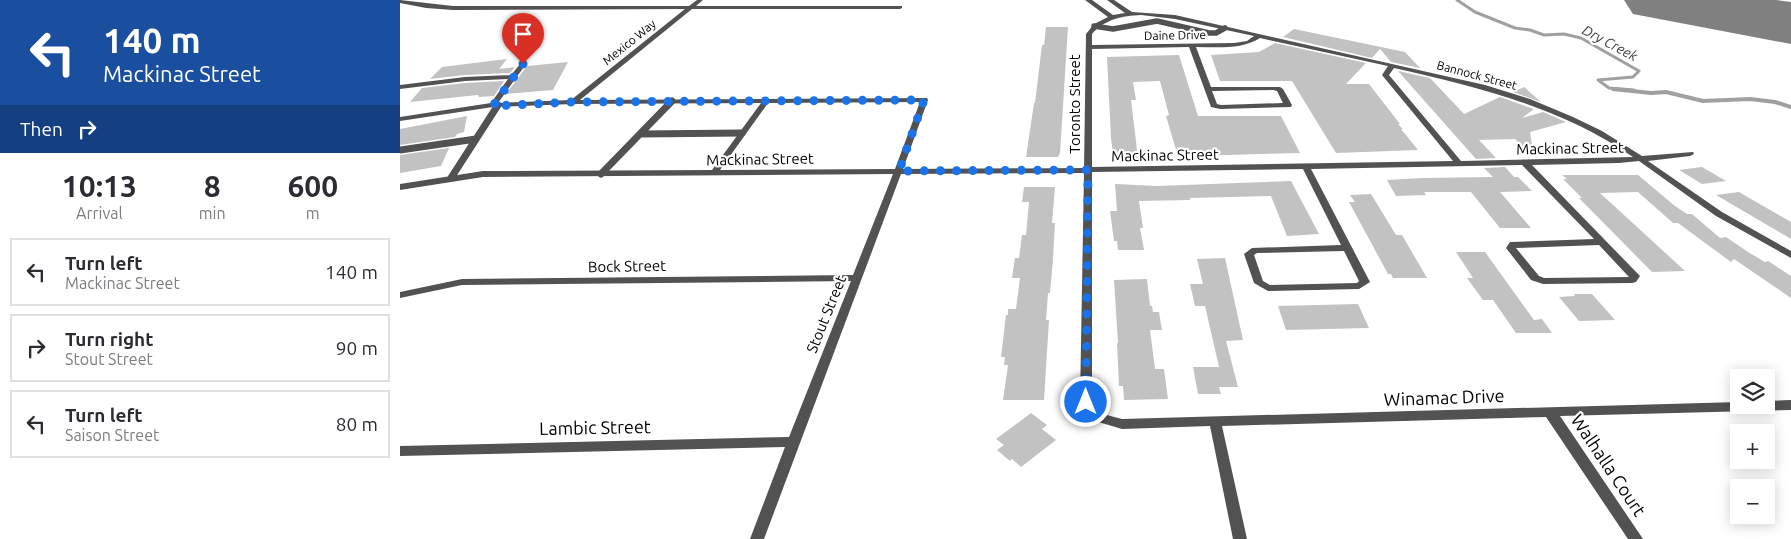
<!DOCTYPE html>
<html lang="en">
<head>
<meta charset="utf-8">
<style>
  body { margin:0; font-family:Ubuntu,sans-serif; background:#f2f2f3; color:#2b2b33; height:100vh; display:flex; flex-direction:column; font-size:19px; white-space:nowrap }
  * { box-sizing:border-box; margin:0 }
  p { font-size:16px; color:#7c7c81 }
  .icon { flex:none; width:28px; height:28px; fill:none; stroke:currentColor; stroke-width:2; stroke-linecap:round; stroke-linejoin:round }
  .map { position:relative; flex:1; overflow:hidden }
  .side { display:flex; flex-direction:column; background:#fff; width:400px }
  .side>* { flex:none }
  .guide { background:#1a4fa0; color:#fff; overflow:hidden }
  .tools { position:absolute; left:1330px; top:369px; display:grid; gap:10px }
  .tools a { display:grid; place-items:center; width:45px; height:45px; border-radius:0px; background:#fff; box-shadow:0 2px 12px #0003; font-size:25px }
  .pin { position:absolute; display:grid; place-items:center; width:42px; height:42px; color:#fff; margin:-51px -21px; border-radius:50% 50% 50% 0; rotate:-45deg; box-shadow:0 0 5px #0007 }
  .pin .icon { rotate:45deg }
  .me { position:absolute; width:55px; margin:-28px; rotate:0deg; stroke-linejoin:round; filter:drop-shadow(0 0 4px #0008) }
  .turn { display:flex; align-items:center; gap:18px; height:105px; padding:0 20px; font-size:22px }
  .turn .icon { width:65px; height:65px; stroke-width:2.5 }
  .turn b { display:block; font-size:35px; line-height:42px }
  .then { display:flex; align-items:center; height:48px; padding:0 20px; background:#0003; gap:10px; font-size:19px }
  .eta { display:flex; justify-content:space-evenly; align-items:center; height:85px; text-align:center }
  .eta b { font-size:30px; font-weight:600; line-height:35px }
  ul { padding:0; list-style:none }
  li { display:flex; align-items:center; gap:15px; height:68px; margin:0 10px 8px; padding:0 10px; border:2px solid #e1e1e2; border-radius:0px }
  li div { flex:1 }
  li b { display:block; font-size:19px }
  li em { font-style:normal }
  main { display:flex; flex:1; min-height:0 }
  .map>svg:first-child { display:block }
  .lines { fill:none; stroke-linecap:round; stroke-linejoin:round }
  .stream-far1 { stroke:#a0a0a0; stroke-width:3 }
  .stream { stroke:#a0a0a0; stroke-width:4 }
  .taxiway { fill:#808080; fill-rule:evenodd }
  .runway { fill:#808080; fill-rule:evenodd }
  .building { fill:#c2c2c2 }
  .service-far1 { stroke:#525252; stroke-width:5.5 }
  .service { stroke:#525252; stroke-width:7 }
  .minor { fill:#525252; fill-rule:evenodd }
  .route { stroke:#1a73e8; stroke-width:9; stroke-dasharray:0 16.2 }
  .labels { text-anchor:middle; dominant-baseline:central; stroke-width:4.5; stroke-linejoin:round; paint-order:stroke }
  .far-street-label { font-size:12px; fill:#000; stroke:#fff }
  .far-water-label { font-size:14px; font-style:italic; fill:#414141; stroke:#fff }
  .street-label { font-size:15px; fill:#000; stroke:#fff }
  .near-street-label { font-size:18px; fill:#000; stroke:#fff }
</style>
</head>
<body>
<main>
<section class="side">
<div class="guide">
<div class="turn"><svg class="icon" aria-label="left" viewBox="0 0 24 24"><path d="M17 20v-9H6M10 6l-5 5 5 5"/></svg><div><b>140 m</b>Mackinac Street</div></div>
<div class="then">Then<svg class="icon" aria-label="right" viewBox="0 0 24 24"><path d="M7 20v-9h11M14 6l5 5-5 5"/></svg></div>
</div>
<div class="eta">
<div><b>10:13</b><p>Arrival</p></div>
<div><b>8</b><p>min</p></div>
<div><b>600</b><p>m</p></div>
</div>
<ul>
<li><svg class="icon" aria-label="left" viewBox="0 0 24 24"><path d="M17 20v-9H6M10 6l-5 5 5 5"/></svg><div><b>Turn left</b><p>Mackinac Street</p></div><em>140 m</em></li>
<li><svg class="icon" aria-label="right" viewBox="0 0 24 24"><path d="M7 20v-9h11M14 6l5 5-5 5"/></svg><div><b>Turn right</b><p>Stout Street</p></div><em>90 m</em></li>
<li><svg class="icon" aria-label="left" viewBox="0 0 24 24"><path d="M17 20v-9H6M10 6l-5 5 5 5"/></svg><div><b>Turn left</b><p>Saison Street</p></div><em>80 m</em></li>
</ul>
</section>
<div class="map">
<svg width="1391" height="539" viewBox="0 0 1391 539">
  <rect width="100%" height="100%" fill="#fff"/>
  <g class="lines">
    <path class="stream-far1" d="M1057,0L1075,12L1115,28L1130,30L1144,35L1164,34L1181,38L1239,71L1233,77L1198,80L1209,88L1234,90"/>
    <path class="stream" d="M1213,89L1251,93L1266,92L1303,101L1350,99L1375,102L1391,107"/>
    <path class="taxiway" d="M1310,0H1372L1391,3V19L1323,8L1314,5Z"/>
    <path class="runway" d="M1224,0H1376L1391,2V44L1233,14Z"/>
  </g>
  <path class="building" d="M646,27H668L660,153L658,157H626L634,103H635L642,45H644Z
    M894,29L1005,52L1020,68L991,62L980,49L972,58L883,37Z
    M875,43L966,63L946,84H969L1000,124H998L1003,129H1001L1018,150L936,153L892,81H820L811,55L859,52Z
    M779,55L798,116H881L900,153L791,156L790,152L777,153L766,116L769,115L760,81L733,82L736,100H731L738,158L717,159L716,154H713L711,138L707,57Z
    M107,59L99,69L115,67L110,73L65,75L30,79L42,67Z
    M168,62L153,90L106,94L127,66Z
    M998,71L1030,78L1064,114L1100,97L1134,109L1122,118L1143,112L1166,122L1130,132L1134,157L1115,139L1079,140L1096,158L1076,159Z
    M104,81L94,96L79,97L78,95L10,102L22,88L65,83Z
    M1124,87L1141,102L1113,92Z
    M67,116L64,132L57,134L55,137L0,145V129Z
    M49,148L41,166L0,173V155Z
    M1105,167L1114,177H1118L1132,191L1100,192L1131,228H1100L1071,192H1024L1026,195L996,196L987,180L1022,178L1093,177L1084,168Z
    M1302,167L1326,181L1302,184L1279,170Z
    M1162,175H1238L1275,206L1287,214H1292L1320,238L1326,237L1348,252L1365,262L1368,261L1391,276V298L1334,259L1331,262L1278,223H1273L1238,192L1200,193L1285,271L1252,272L1179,198H1182L1163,179H1167Z
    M891,181L919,234L887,236L871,196L790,198V200L739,201L743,228H740L744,250H718L717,241H714L710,211H717L715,184L757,186Z
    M624,187H655L652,223H655L653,259L650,293H648L646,320H649L644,400H603L608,365H604L605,357H601L606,315H608V309H616L620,278H612L615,258H619L622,235H626L629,202H622Z
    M1339,192L1391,222V239L1316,195Z
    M971,194L996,235H1002L1027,278H993L991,274H988L949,202H955L950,195Z
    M1056,252H1085L1134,320L1142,319L1152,333H1116L1093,300H1083L1067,278H1073Z
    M825,258L843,340L826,341L838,387H819L821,394H798L793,367H819L805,306H795L790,284H803L797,259Z
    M747,279L750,306H752L753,312H759L762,330H750L755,369H764L768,399L724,400L723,386H719L717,343H718L714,280Z
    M1174,294H1192L1215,320L1179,321L1159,297L1175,296Z
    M958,304L969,328L886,330L878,306Z
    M631,413L647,425L642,429L656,440L621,467L612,459L610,461L597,450L604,445L596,439Z"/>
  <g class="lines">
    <path class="service-far1" d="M694,26L713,29L757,21L809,33H816L825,28"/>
    <path class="service" d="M240,134L342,133
      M0,150L76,139
      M201,174L272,101
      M51,178L98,105"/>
    <path class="minor" d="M0,0L53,6H289L297,0H303L296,6H502V8L500,9H292L180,100L527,98L528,100L503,169L684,168L686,34L694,24L708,17L685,0H692L713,15L725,13L707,0H714L732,12L775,15L1085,85L1130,99L1173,117L1202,131L1242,156L1293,152L1294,154L1290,156L1248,161L1322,212L1391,251V258L1316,216L1239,161L1219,163L1132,165L1240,276L1236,282L1232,283L1143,284L1131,280L1106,248L1110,242L1194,239L1122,165L911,169L970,282L959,289L868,291L854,283L844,254L852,248L941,245L903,169L692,172V401L703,414L722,419L1339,402V405H1366V401L1391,400V410L1160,416L1243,539H1228L1146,417L822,426L847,539H833L810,426L722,429L695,421L680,402L684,173L501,174L364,539H350L385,447L0,456V446L389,437L451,281L62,285L0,298V292L62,279L453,275L493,174L83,177L0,190V184L83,171L312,170L361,103L173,104L93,107L0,121V117L91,103L108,79L65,81L0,89V85L65,77L111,75L121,63L123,62L126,64L98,103L171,100L285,9L53,10L26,8L0,3ZM741,15L775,19L854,36L847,41L834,43L692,45V34C705,19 722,16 741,15ZM860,38L988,66L982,75L1053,161L692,167V49L789,47L811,107L820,109L891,107L892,105L883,89L880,87H811L796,47C817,47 841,50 860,38ZM994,68C1078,87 1161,107 1233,157L1061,161L989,75ZM873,90L877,91L883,103L821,105L817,104L812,91ZM520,102L495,169L320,170L368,103ZM1199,245L1229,277L1144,278L1139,276L1116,248ZM944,251L959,281L957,283L870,285L863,281L854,255L857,253Z"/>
  </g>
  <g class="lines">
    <path class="route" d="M123,64L93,106L173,102L524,100L499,171L688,170L686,402"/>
  </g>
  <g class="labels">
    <g class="far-street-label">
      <text transform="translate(775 35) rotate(-1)">Daine Drive</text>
      <text transform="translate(229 42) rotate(-39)">Mexico Way</text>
      <text transform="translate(1077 75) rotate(15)">Bannock Street</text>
    </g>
    <g class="far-water-label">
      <text transform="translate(1210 43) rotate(28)">Dry Creek</text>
    </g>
    <g class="street-label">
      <text transform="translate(674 104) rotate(-90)">Toronto Street</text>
      <text transform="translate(1170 148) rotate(-1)">Mackinac Street</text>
      <text transform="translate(765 155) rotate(-1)">Mackinac Street</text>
      <text transform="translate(360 159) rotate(-1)">Mackinac Street</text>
      <text transform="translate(227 266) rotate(-1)">Bock Street</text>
      <text transform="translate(426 314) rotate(-68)">Stout Street</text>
    </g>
    <g class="near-street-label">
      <text transform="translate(1044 397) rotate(-2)">Winamac Drive</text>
      <text transform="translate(195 427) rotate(-1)">Lambic Street</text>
      <text transform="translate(1209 465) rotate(56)">Walhalla Court</text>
    </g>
  </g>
</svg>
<div class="tools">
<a><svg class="icon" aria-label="layers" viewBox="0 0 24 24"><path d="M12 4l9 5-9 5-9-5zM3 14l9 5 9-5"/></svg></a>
<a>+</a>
<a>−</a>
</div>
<div class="pin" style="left:123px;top:64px;background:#d93025"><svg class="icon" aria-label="arrive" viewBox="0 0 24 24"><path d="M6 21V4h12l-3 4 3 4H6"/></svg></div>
<svg class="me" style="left:686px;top:402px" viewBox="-20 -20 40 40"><circle r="17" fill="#1a73e8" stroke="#fff" stroke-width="3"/><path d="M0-11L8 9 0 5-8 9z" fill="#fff"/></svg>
</div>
</main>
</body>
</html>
